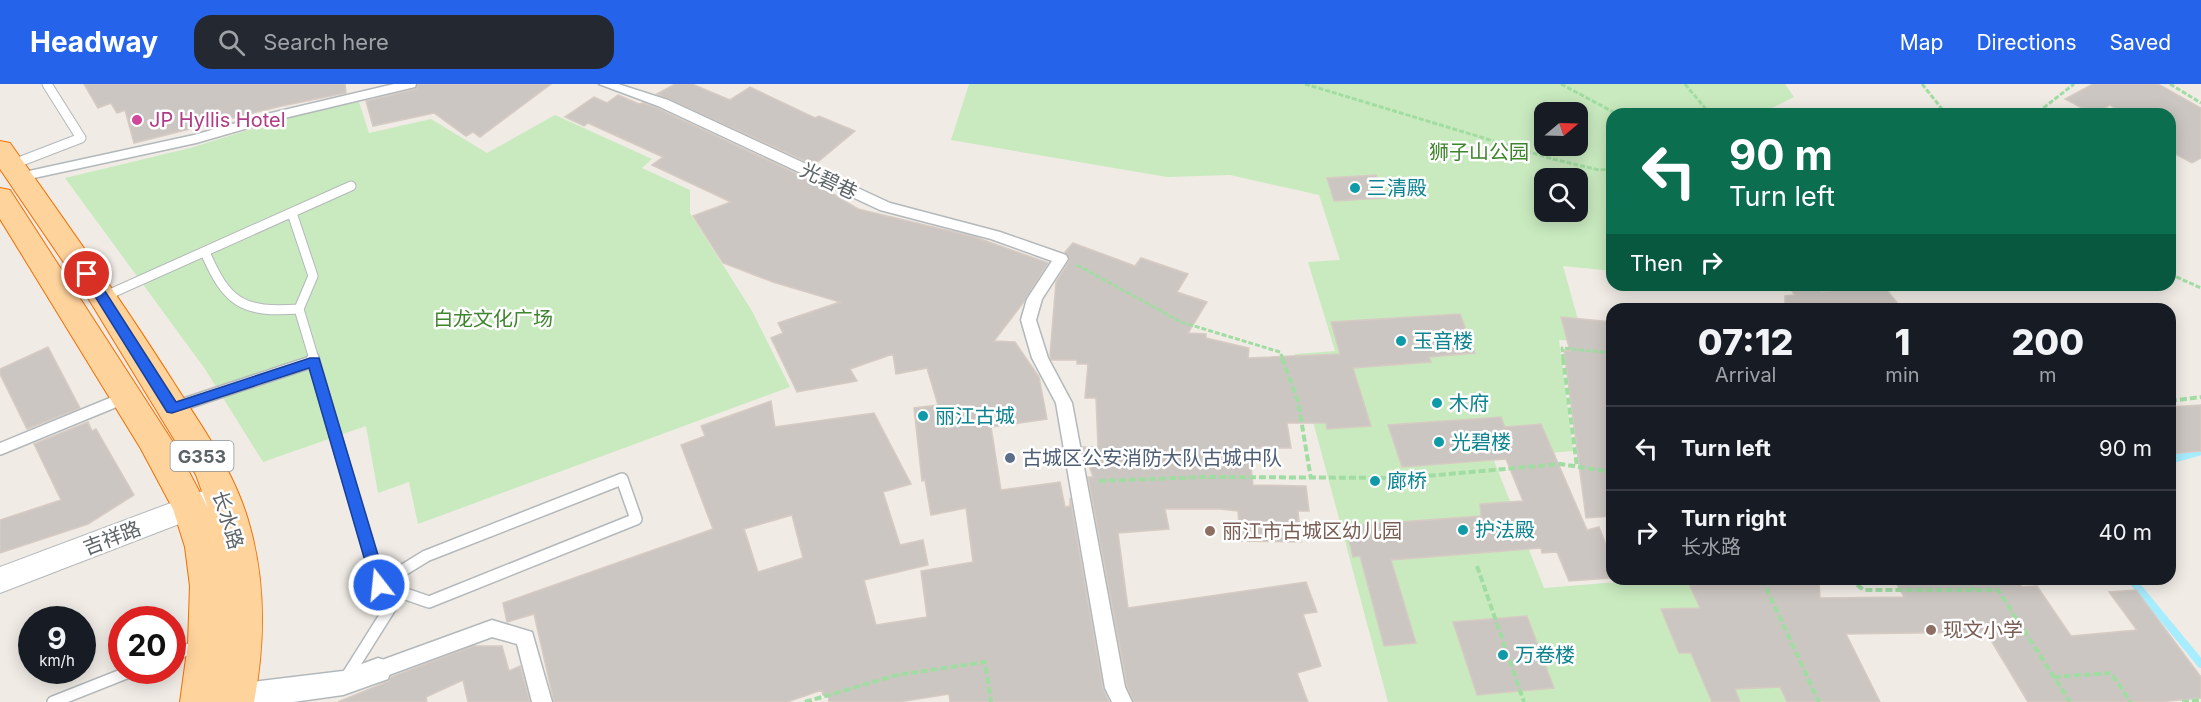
<!DOCTYPE html>
<html lang="en">
<head>
<meta charset="utf-8">
<style>
  body { margin:0; font-family:Inter,"Noto Sans SC",sans-serif; background:#242831; color:#f1f3f6; height:100vh; display:flex; flex-direction:column; font-size:22px; white-space:nowrap }
  * { box-sizing:border-box; margin:0 }
  p { font-size:20px; color:#9ea1a6 }
  .icon { flex:none; width:33px; height:33px; fill:none; stroke:currentColor; stroke-width:2; stroke-linecap:round; stroke-linejoin:round }
  .map { position:relative; flex:1; overflow:hidden }
  .side { position:absolute; left:1606px; top:219px; width:570px; height:282px; display:flex; flex-direction:column; background:#171b24; border-radius:18px; box-shadow:0 3px 15px #0003 }
  .side>* { flex:none }
  .banner { position:absolute; left:1606px; top:24px; width:570px; height:183px; border-radius:18px; box-shadow:0 3px 15px #0003; background:#0b6e4f; color:#fff; overflow:hidden }
  .needle { width:39px; rotate:71deg }
  .buttons { position:absolute; left:1534px; top:18px; display:grid; gap:12px }
  .buttons a { display:grid; place-items:center; width:54px; height:54px; border-radius:12px; background:#171b24; box-shadow:0 3px 15px #0003; font-size:30px }
  .speed { position:absolute; left:18px; top:522px; display:flex; gap:12px; font-size:30px; font-weight:700; text-align:center }
  .speed>* { display:grid; place-content:center; width:78px; height:78px; border-radius:50%; background:#171b24; box-shadow:0 3px 15px #0003; line-height:1 }
  .speed small { font-size:15px; font-weight:400 }
  .speed .limit { border:9px solid #d22; background:#fff; color:#111 }
  .pin { position:absolute; display:grid; place-items:center; width:51px; height:51px; color:#fff; margin:-26px; border:3px solid #fff; border-radius:50%; box-shadow:0 2px 6px #0007 }
  .me { position:absolute; width:66px; margin:-33px; rotate:344deg; stroke-linejoin:round; filter:drop-shadow(0 0 4px #0008) }
  .turn { display:flex; align-items:center; gap:21px; height:126px; padding:0 24px; font-size:27px }
  .turn .icon { width:78px; height:78px; stroke-width:2.5 }
  .turn b { display:block; font-size:42px; line-height:51px }
  .then { display:flex; align-items:center; height:57px; padding:0 24px; background:#0003; gap:12px; font-size:22px }
  .eta { display:flex; justify-content:space-evenly; align-items:center; height:102px; text-align:center }
  .eta b { font-size:36px; font-weight:800; line-height:42px }
  ul { padding:0; list-style:none }
  li { display:flex; align-items:center; gap:18px; height:84px; padding:0 24px; border-top:2px solid #363941 }
  li div { flex:1 }
  li b { display:block; font-size:22px }
  li em { font-style:normal }
  header { display:flex; align-items:center; gap:36px; box-sizing:border-box; height:84px; padding:0 30px; background:#2563eb; color:#fff }
  header strong { font-size:28px }
  nav { display:flex; gap:33px; margin-inline-start:auto; font-size:21px }
  .search { width:420px; height:54px; background:#242831; display:flex; align-items:center; gap:15px; box-sizing:border-box; padding:0 21px; border-radius:18px; color:#9ea1a6; font-size:22px }
  .map>svg:first-child { display:block }
  .green { fill:#c9eabf; fill-rule:evenodd }
  .lines { fill:none; stroke-linecap:round; stroke-linejoin:round }
  .stream { stroke:#a6edff; stroke-width:8 }
  .building { fill:#ccc6c2; stroke:#d6cbc3; stroke-width:1.5; fill-rule:evenodd }
  .service-far1-casing { stroke:#b3b8bb; stroke-width:11 }
  .service-casing { stroke:#b3b8bb; stroke-width:14 }
  .pedestrian-casing { stroke:#b3b8bb; stroke-width:3 }
  .minor-casing { stroke:#b3b8bb; stroke-width:3 }
  .tertiary-casing { stroke:#b3b8bb; stroke-width:2 }
  .trunk-casing { stroke:#f56f00; stroke-width:2 }
  .path-far1 { stroke:#a1dda3; stroke-width:3; stroke-dasharray:5 2; stroke-linecap:butt }
  .path { stroke:#a1dda3; stroke-width:4; stroke-dasharray:7 3; stroke-linecap:butt }
  .service-far1 { stroke:#fff; stroke-width:9 }
  .service { stroke:#fff; stroke-width:11 }
  .pedestrian { fill:#fff; fill-rule:evenodd }
  .minor { fill:#fff; fill-rule:evenodd }
  .tertiary { fill:#fff; fill-rule:evenodd }
  .trunk { fill:#ffd39c; fill-rule:evenodd }
  .route { fill:#2563eb; stroke:#184099; stroke-width:1.5 }
  .hotel-dot { fill:#d1479c; stroke:#fff; stroke-width:2 }
  .culture-dot { fill:#0f9aa8; stroke:#fff; stroke-width:2 }
  .service-dot { fill:#5c6f8a; stroke:#fff; stroke-width:2 }
  .education-dot { fill:#8d6e63; stroke:#fff; stroke-width:2 }
  .labels { text-anchor:middle; dominant-baseline:central; stroke-width:5; stroke-linejoin:round; paint-order:stroke }
  .shield { fill:#fff; stroke:#8e9295; stroke-width:1.5 }
  .shield-label { font-size:18px; font-weight:bold; fill:#5d6467 }
  .hotel-label { font-size:20px; fill:#b23c85; stroke:#fff; text-anchor:start }
  .park-label { font-size:20px; fill:#3e852d; stroke:#fff }
  .street-label { font-size:20px; fill:#5d6467; stroke:#fff }
  .culture-label { font-size:20px; fill:#0d838f; stroke:#fff; text-anchor:start }
  .service-label { font-size:20px; fill:#4e5e75; stroke:#fff; text-anchor:start }
  .education-label { font-size:20px; fill:#785e54; stroke:#fff; text-anchor:start }
</style>
</head>
<body>
<header>
<strong>Headway</strong>
<div class="search"><svg class="icon" aria-label="search" viewBox="0 0 24 24"><circle cx="10" cy="10" r="6"/><path d="M15 15l6 6"/></svg>Search here</div>
<nav><a>Map</a><a>Directions</a><a>Saved</a></nav>
</header>
<div class="map">
<svg width="2201" height="618" viewBox="0 0 2201 618">
  <rect width="100%" height="100%" fill="#f0ebe5"/>
  <path class="green" d="M969,0H1785L1794,13L1768,26L1771,30H1612V187L1563,182L1584,257L1559,256L1573,367L1493,374L1544,504L1630,497V495H1758L1817,618H1388L1295,270L1335,267L1308,178L1340,176L1319,111L1230,91L1167,93L951,56ZM1545,28H1578V62H1545ZM1545,94H1578V128H1545Z
    M359,18L369,49L431,35L487,69L555,31L652,75L642,84L690,106V129L752,227L790,303L418,440L409,398L378,409L366,342L263,378L205,285L65,94L190,64L296,31Z"/>
  <g class="lines">
    <path class="stream" d="M2170,376L2201,367
      M2131,495L2201,580"/>
  </g>
  <path class="building" d="M84,0H345L346,9L277,23L134,59L125,26L117,29L111,19L98,24Z
    M418,0H551L480,53L473,48L466,52L434,29L373,42L366,17L416,5Z
    M675,0H692L730,16L750,3L815,34L819,32L855,47L814,81L657,10Z
    M2093,0H2158L2201,24V74L2192,79L2170,67V30H2123L2110,21L2093,30L2065,15Z
    M618,11L639,20L643,19L657,24L812,97L858,125L975,153L1048,179L1023,219L994,257L1015,258L1039,293L1047,335L991,343L1001,406L1060,398L1065,423L1070,422V414L1103,604L1109,618H950L949,610L899,618H829L828,610L823,611L822,606L787,618H554L534,530L507,538L503,519L713,445L681,361L705,352L701,342L771,317L775,343L874,329L911,400L883,408L900,461L923,456L928,481L864,496L876,541L927,533L921,487L973,478L966,424L931,431L925,396L922,397L914,324L938,321L927,284L896,290L893,270L850,285L857,297L797,308L771,254L783,249L778,239L840,218L773,198L723,179L693,132L731,118L652,81L663,73L588,39L584,42L565,33L594,13L607,19ZM792,431L803,474L758,488L744,445Z
    M1376,91L1385,114L1334,117L1327,94Z
    M1073,159L1135,182L1141,174L1188,190L1177,208L1207,218L1188,249L1206,250V254L1249,264L1248,274L1340,270L1331,238L1460,230L1475,269L1429,273L1431,278L1353,284L1371,342L1327,345L1326,339H1287L1291,364H1249L1253,401L1306,402L1309,427H1298L1301,458L1240,457L1238,427L1220,425H1165L1169,445L1118,449L1128,524L1306,498L1317,528L1303,530L1321,582L1297,589L1308,618H1134L1127,602L1088,393H1093L1083,363H1098L1096,314H1085L1088,280H1077V276H1051L1050,271L1056,198L1070,176L1065,168Z
    M1815,201L1821,208L1883,201L1902,225H1785V212L1795,211L1789,203Z
    M1561,233L1612,238V432L1586,434L1564,266L1570,267Z
    M48,263L80,324L27,345L0,290V285Z
    M2201,321V367L2170,370V323Z
    M1501,333L1505,343L1541,340L1587,446L1599,443L1612,476V494L1569,497L1557,468L1542,469L1541,464L1391,476L1416,559L1384,562L1360,472L1353,473L1345,442L1481,432L1480,420L1523,417L1506,375L1402,383L1388,341Z
    M88,338L92,347L96,345L134,411L88,440L0,469V436L61,416L34,360Z
    M1727,495H1819L1820,514L1904,513L1894,495H2017L2022,503L2037,502L2071,552L2137,546L2109,508L2136,506L2201,593V614L2159,618H2028L1986,548L1846,550L1880,618H1787L1780,603L1735,605L1740,618H1712L1691,569H1679L1661,525L1700,524L1688,498Z
    M1527,532L1554,604L1477,611L1453,538Z
    M473,562H502L509,587L520,582L530,618H468L463,596L426,613L427,618H338L389,597L391,593Z"/>
  <g class="lines">
    <defs>
      <path id="service-far1" d="M11,81L81,54L47,0
        M292,129L313,192L299,225L314,275
        M205,168C227,219 242,229 299,225
        M103,213L351,102"/>
      <path id="service" d="M313,274L379,501L400,508L346,594
        M175,323L314,277
        M0,365L124,314
        M379,501L426,472L622,395L636,435L429,518L400,508
        M172,572L199,561
        M53,618L134,586"/>
      <path id="pedestrian" d="M394,0H416L415,3L276,36L196,59L20,97L13,93L20,89L194,51L267,30Z
        M599,0H618L668,16L890,119L1000,148L1066,171L1068,175L1042,215L1036,236L1048,274L1072,319L1125,603L1132,618H1112L1105,604L1056,319L1032,274L1021,236L1027,215L1052,177L991,155L880,126L658,22Z
        M492,536L532,548L552,618H532L517,560L492,553L378,595L371,592L368,586L371,580Z"/>
      <path id="minor" d="M378,574L388,577L391,586L388,595L343,611L293,618H224L221,613L225,604L235,600L343,587Z"/>
      <path id="tertiary" d="M208,405L218,409L223,417L218,425L0,509V483Z"/>
      <path id="trunk" d="M0,57L10,59C66,138 122,217 174,299C203,345 236,389 250,443C266,501 265,559 254,618H180L188,560L190,502L185,463L173,425L141,365L0,135V104L10,106L176,363L208,424L196,391L88,214L0,85Z"/>
    </defs>
    <use href="#service-far1" class="service-far1-casing"/>
    <use href="#service" class="service-casing"/>
    <use href="#pedestrian" class="pedestrian-casing"/>
    <use href="#minor" class="minor-casing"/>
    <use href="#tertiary" class="tertiary-casing"/>
    <use href="#trunk" class="trunk-casing"/>
    <path class="path-far1" d="M1305,0L1553,75L1599,86L1612,85
      M1561,0L1617,30
      M1685,0L1710,30
      M1922,0L1946,30
      M2170,0L2201,19
      M2043,30L2042,25L2074,0
      M1612,53L1608,62L1612,69
      M1077,181L1181,238L1280,268L1283,275
      M2170,190L2201,204
      M1563,275L1562,264L1612,269"/>
    <path class="path" d="M1282,274L1298,317L1311,395
      M1563,274L1577,383
      M2170,317L2201,313
      M1099,397L1205,393L1404,394L1560,380L1612,388
      M1477,482L1524,618
      M1762,495L1819,618
      M1849,495L1864,506H1998L2070,618
      M1967,495L1973,506
      M2054,593L2111,589L2131,618
      M805,618L897,591L985,578L991,618
      M2182,618L2201,616"/>
    <use href="#service-far1" class="service-far1"/>
    <use href="#service" class="service"/>
    <use href="#pedestrian" class="pedestrian"/>
    <use href="#minor" class="minor"/>
    <use href="#tertiary" class="tertiary"/>
    <use href="#trunk" class="trunk"/>
  </g>
  <path class="route" d="M87,186L92,187L176,318L310,274H319L387,501L385,505L379,507L372,501L309,284L172,329L167,328L81,190Z"/>
  <circle class="hotel-dot" cx="137" cy="36" r="6"/>
  <g class="culture-dot">
    <circle cx="1355" cy="104" r="6"/>
    <circle cx="1401" cy="257" r="6"/>
    <circle cx="1437" cy="319" r="6"/>
    <circle cx="923" cy="332" r="6"/>
    <circle cx="1439" cy="358" r="6"/>
    <circle cx="1375" cy="397" r="6"/>
    <circle cx="1463" cy="446" r="6"/>
    <circle cx="1503" cy="571" r="6"/>
  </g>
  <circle class="service-dot" cx="1010" cy="374" r="6"/>
  <g class="education-dot">
    <circle cx="1210" cy="447" r="6"/>
    <circle cx="1931" cy="546" r="6"/>
  </g>
  <g class="labels">
    <rect class="shield" x="170.5" y="357" width="63" height="30" rx="4.5"/>
    <g class="shield-label">
      <text x="202" y="372">G353</text>
    </g>
    <g class="hotel-label">
      <text x="149" y="36">JP Hyllis Hotel</text>
    </g>
    <g class="park-label">
      <text x="1479" y="68">狮子山公园</text>
      <text x="493" y="235">白龙文化广场</text>
    </g>
    <g class="street-label">
      <text transform="translate(829 97) rotate(25)">光碧巷</text>
      <text transform="translate(228 436) rotate(73)">长水路</text>
      <text transform="translate(112 454) rotate(-21)">吉祥路</text>
    </g>
    <g class="culture-label">
      <text x="1367" y="104">三清殿</text>
      <text x="1413" y="257">玉音楼</text>
      <text x="1449" y="319">木府</text>
      <text x="935" y="332">丽江古城</text>
      <text x="1451" y="358">光碧楼</text>
      <text x="1387" y="397">廊桥</text>
      <text x="1475" y="446">护法殿</text>
      <text x="1515" y="571">万卷楼</text>
    </g>
    <g class="service-label">
      <text x="1022" y="374">古城区公安消防大队古城中队</text>
    </g>
    <g class="education-label">
      <text x="1222" y="447">丽江市古城区幼儿园</text>
      <text x="1943" y="546">现文小学</text>
    </g>
  </g>
</svg>
<div class="buttons">
<a><svg class="needle" viewBox="-14 -14 28 28"><path d="M0-13l5 13h-10z" fill="#e53935"/><path d="M0 13l5-13h-10z" fill="#9ea1a6"/></svg></a>
<a><svg class="icon" aria-label="search" viewBox="0 0 24 24"><circle cx="10" cy="10" r="6"/><path d="M15 15l6 6"/></svg></a>
</div>
<div class="speed"><div>9<small>km/h</small></div><div class="limit">20</div></div>
<div class="pin" style="left:87px;top:190px;background:#d93025"><svg class="icon" aria-label="arrive" viewBox="0 0 24 24"><path d="M6 21V4h12l-3 4 3 4H6"/></svg></div>
<svg class="me" style="left:379px;top:501px" viewBox="-20 -20 40 40"><circle r="17" fill="#2563eb" stroke="#fff" stroke-width="3"/><path d="M0-11L8 9 0 5-8 9z" fill="#fff"/></svg>
<div class="banner">
<div class="turn"><svg class="icon" aria-label="left" viewBox="0 0 24 24"><path d="M17 20v-9H6M10 6l-5 5 5 5"/></svg><div><b>90 m</b>Turn left</div></div>
<div class="then">Then<svg class="icon" aria-label="right" viewBox="0 0 24 24"><path d="M7 20v-9h11M14 6l5 5-5 5"/></svg></div>
</div>
<section class="side">
<div class="eta">
<div><b>07:12</b><p>Arrival</p></div>
<div><b>1</b><p>min</p></div>
<div><b>200</b><p>m</p></div>
</div>
<ul>
<li><svg class="icon" aria-label="left" viewBox="0 0 24 24"><path d="M17 20v-9H6M10 6l-5 5 5 5"/></svg><div><b>Turn left</b></div><em>90 m</em></li>
<li><svg class="icon" aria-label="right" viewBox="0 0 24 24"><path d="M7 20v-9h11M14 6l5 5-5 5"/></svg><div><b>Turn right</b><p>长水路</p></div><em>40 m</em></li>
</ul>
</section>
</div>
</body>
</html>
